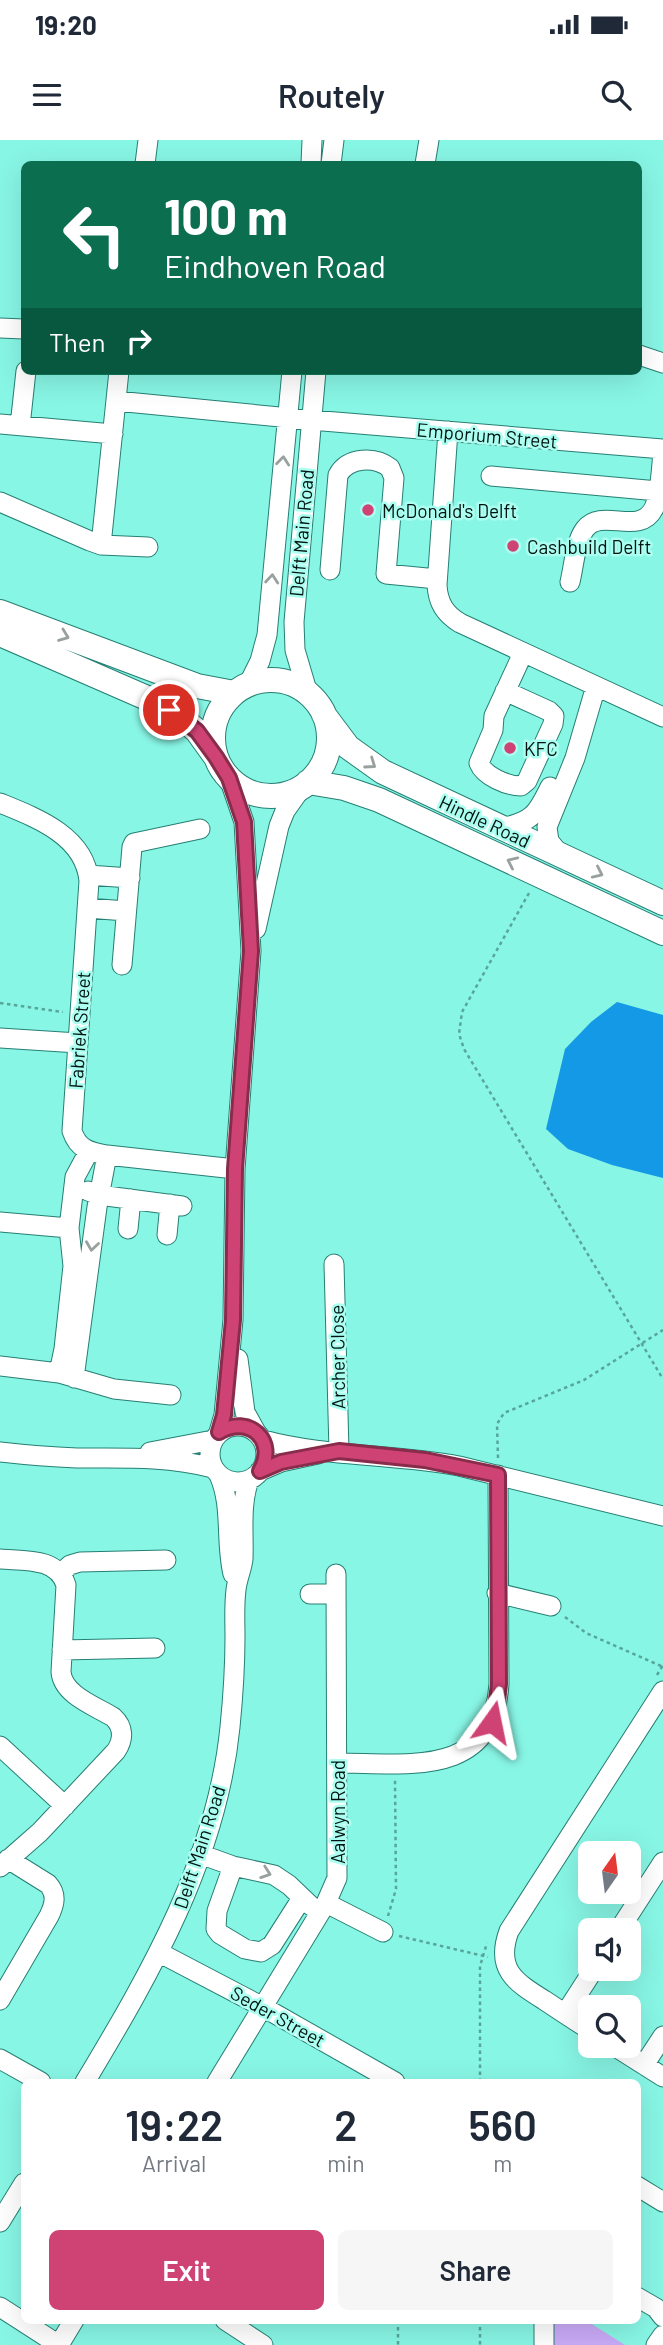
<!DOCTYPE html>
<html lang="en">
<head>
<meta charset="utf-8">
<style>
  body { margin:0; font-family:Barlow,sans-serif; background:#f6f6f7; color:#1f2937; height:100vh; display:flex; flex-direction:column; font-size:26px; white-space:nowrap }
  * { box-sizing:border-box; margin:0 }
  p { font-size:23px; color:#747a83 }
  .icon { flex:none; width:38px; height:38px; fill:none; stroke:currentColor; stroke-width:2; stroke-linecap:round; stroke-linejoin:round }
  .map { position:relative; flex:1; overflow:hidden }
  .drawer { position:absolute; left:21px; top:1939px; width:620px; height:245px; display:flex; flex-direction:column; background:#fff; border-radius:10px; box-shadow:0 7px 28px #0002 }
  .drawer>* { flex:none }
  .banner { position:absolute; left:21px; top:21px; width:621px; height:214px; border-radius:10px; box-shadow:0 7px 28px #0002; background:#0b6e4f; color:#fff; overflow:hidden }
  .needle { width:46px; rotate:14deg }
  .controls { position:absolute; left:578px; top:1701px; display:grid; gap:14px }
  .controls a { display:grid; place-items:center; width:63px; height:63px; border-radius:10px; background:#fff; box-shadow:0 7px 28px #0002; font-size:35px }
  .pin { position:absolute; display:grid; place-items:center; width:60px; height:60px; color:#fff; margin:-30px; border:4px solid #fff; border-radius:50%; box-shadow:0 2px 7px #0007 }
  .me { position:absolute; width:77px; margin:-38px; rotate:12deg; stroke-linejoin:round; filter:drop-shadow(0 0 5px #0008) }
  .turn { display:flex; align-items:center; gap:24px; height:147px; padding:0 28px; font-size:32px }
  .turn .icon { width:91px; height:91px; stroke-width:2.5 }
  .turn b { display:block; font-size:49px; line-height:60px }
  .then { display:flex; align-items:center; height:66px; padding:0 28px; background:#0003; gap:14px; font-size:26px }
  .eta { display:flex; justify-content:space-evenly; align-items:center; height:119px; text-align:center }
  .eta b { font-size:42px; font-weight:600; line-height:49px }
  .cta { display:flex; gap:14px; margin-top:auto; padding:14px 28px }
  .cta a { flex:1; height:80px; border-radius:10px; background:#cf4374; color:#fff; font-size:28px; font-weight:600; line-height:80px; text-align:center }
  .cta a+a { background:#f6f6f7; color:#1f2937 }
  .status { display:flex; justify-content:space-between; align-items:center; height:49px; padding:0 35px; background:#fff; direction:ltr }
  .status svg { height:19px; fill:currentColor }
  header { display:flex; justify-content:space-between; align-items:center; height:91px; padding:0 28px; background:#fff; font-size:32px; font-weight:600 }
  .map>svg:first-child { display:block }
  .green { fill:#c9aaf7 }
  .water { fill:#1399e6 }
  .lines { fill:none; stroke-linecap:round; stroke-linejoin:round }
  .minor-casing { stroke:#267f73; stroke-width:21 }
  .major-casing { stroke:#267f73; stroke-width:26 }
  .path { stroke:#58a69a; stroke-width:2.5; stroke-dasharray:3.5 3.5; stroke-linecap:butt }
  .minor { stroke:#fff; stroke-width:19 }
  .major { stroke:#fff; stroke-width:24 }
  .oneway { stroke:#99a19f }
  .route-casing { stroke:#872c4b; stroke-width:18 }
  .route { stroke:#cf4374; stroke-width:12 }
  .poi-dot { fill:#cf4374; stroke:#abfff1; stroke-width:2.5 }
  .labels { text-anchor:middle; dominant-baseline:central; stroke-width:5; stroke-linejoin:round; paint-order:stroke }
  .street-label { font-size:19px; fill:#001310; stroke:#abfff1 }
  .poi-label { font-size:19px; fill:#001310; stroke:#abfff1; text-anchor:start }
</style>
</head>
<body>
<div class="status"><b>19:20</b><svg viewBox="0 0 49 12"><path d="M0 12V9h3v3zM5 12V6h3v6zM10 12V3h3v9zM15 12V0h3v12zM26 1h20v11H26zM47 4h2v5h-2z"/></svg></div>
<header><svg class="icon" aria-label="menu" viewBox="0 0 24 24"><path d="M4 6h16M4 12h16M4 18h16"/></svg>Routely<svg class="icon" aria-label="search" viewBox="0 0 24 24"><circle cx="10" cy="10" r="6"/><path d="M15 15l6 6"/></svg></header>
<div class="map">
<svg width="663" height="2205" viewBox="0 0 663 2205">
  <rect width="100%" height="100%" fill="#88f6e5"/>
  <path class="green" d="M552,2181H587L625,2205H552Z"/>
  <path class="water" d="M617,862L663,875V1038L612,1025L568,1009L546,989L565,909L591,882Z"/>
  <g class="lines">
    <defs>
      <path id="minor" d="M145,24L148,0
        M311,24L312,0
        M331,24L334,0
        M425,24L429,0
        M0,188L24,189
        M639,215L663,223
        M116,261L311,280L663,309
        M0,284L113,294
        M20,286L26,231
        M448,291L437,445C438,463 445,474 460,483L663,577
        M491,336L658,351
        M0,362L90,401L101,405L148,407
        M101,405L119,231
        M330,430L338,335C348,317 375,316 390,328L394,338L386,434L437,439
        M570,442C574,426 575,402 585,389C602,367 640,397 654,368C661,352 661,330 663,313
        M248,545L260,521L267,495L292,231
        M505,551L549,571L554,576L553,584L527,641L521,646C507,646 484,636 479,623L493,590L494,576L523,513
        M308,554L295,510L294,482L316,231
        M0,663C37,678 85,696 89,741L72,991C78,1009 89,1012 107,1015L235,1029
        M501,688C532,682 537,674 550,647
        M561,716L549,701L547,687L575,618L596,546
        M88,735L130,738
        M87,768L126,771
        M256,789L279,686L285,671L302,647
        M122,825L132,707L134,703L200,689
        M0,898L78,903
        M88,1051L99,1055L182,1066
        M0,1082L69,1088
        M128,1089L131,1059
        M167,1095L170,1064
        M334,1124L339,1311
        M238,1219L245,1272L256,1292
        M0,1226L59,1233L114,1249L171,1255
        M59,1233L64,1209L73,1126L69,1088L75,1037L89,1011
        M74,1238L97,1067L107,1015
        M210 1314a28 28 0 1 1 56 0a28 28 0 1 1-56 0Z
        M219,1292L224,1275L233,1180L235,1029L251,811L244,682L229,638
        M263,1300C325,1317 395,1314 459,1326L663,1376
        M0,1312C26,1315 51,1317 77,1318C123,1318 168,1316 213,1328
        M150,1312L213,1300
        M260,1331L281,1322L318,1314
        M219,1335C233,1366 225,1401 233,1434
        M0,1419C24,1421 57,1417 66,1445L61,1532C63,1555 95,1566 113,1577C124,1587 124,1599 116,1611L40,1692L0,1727
        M61,1433L70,1425L80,1422L166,1420
        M497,1453L551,1466
        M310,1454H336
        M62,1510L155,1508
        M0,1606L65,1666
        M337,1623C407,1623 493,1639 499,1544L498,1335
        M200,1714L233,1726L274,1735L289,1745L311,1766
        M233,1726L217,1771L216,1789L220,1794L245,1809L261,1812L272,1805L302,1758
        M326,1763L383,1792
        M619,1790L663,1722
        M160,1813L263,1867L395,1942
        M0,1860L49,1776C55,1764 57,1754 48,1744L8,1719
        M565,1874L594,1829
        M590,1890C574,1880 559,1870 544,1860C515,1842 495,1829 509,1791L663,1551
        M614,1906L663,1937
        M0,1919L41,1942
        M644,1925L663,1896
        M85,1942C151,1832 217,1718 230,1587C233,1557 235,1527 235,1497C235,1482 234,1465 236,1450C237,1439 242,1429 243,1419C244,1392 240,1365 249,1340
        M217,1942L326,1763L337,1738L336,1434
        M637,2046L663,2062
        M0,2082L24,2043
        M637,2157L656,2168L663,2177
        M0,2167L59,2205
        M225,2180L263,2205
        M59,2205L74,2180
        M544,2205V2180
        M656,2205L663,2195"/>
      <path id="major" d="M0,472L197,546L234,553
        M0,494L156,562L182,578L197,591L215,616
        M213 598a58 58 0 1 1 116 0a58 58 0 1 1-116 0Z
        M324,575L348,607L383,632L663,763
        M308,642L344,648L379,660L663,793"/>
    </defs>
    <use href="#minor" class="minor-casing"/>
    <use href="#major" class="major-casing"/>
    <path class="path" d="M529,753L462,872L459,894L464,909L663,1239
      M0,863L63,872
      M498,1318L497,1284L504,1273L584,1240L663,1190
      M565,1477L586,1493L661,1526
      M657,1535L663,1525
      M388,1776L396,1749L395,1640
      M399,1796L488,1817
      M480,1942V1826L487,1803
      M398,2180V2205
      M480,2180V2205"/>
    <use href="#minor" class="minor"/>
    <use href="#major" class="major"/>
  </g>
  <defs><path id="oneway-chevron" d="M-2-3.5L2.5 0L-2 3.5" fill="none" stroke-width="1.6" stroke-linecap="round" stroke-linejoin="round" transform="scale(1.75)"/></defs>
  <g class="oneway">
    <use href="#oneway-chevron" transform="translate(283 321) rotate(-84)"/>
    <use href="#oneway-chevron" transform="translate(272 439) rotate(-85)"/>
    <use href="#oneway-chevron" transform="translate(64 496) rotate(21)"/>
    <use href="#oneway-chevron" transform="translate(371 624) rotate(35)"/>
    <use href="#oneway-chevron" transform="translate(512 722) rotate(-155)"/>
    <use href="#oneway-chevron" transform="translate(598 733) rotate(25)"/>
    <use href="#oneway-chevron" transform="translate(92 1106) rotate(98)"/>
    <use href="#oneway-chevron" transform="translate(266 1733) rotate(19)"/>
  </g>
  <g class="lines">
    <defs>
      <path id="route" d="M169,570L197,591L216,617L229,638L244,682L251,811L235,1029L233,1180L224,1275L219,1292C249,1274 278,1301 260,1331L281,1322L339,1311L425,1320L498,1335L499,1544L496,1569L492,1582"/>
    </defs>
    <use href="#route" class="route-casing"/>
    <use href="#route" class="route"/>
  </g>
  <g class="poi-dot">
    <circle cx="368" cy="370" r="7"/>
    <circle cx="513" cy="406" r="7"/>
    <circle cx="510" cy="608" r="7"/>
  </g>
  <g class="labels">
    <g class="street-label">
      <text transform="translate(487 295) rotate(5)">Emporium Street</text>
      <text transform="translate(301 393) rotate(-85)">Delft Main Road</text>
      <text transform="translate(485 681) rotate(25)">Hindle Road</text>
      <text transform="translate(79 890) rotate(-86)">Fabriek Street</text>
      <text transform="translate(337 1217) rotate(-91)">Archer Close</text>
      <text transform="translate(337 1672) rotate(-90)">Aalwyn Road</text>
      <text transform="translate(199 1707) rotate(-72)">Delft Main Road</text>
      <text transform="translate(278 1876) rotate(29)">Seder Street</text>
    </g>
    <g class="poi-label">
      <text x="382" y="370">McDonald's Delft</text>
      <text x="527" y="406">Cashbuild Delft</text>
      <text x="524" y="608">KFC</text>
    </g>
  </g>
</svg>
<div class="controls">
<a><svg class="needle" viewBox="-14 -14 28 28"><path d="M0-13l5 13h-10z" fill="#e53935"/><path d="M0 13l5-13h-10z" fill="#747a83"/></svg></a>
<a><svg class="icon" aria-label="sound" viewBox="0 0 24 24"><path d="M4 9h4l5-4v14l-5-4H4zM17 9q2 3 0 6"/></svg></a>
<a><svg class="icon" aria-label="search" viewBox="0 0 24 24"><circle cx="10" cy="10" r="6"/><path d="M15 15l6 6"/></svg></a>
</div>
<div class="pin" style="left:169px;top:570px;background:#d93025"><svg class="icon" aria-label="arrive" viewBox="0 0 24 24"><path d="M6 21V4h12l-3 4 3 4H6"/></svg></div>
<svg class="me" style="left:492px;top:1582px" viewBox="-20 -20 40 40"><path d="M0-17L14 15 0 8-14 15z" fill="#cf4374" stroke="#fff" stroke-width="4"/></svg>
<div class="banner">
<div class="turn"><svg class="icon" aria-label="left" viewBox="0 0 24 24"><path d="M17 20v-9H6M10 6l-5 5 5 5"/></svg><div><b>100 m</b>Eindhoven Road</div></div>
<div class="then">Then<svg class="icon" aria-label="right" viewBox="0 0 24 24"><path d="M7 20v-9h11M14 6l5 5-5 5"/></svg></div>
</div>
<section class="drawer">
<div class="eta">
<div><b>19:22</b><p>Arrival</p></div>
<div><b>2</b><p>min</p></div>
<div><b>560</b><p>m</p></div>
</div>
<div class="cta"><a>Exit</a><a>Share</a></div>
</section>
</div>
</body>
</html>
